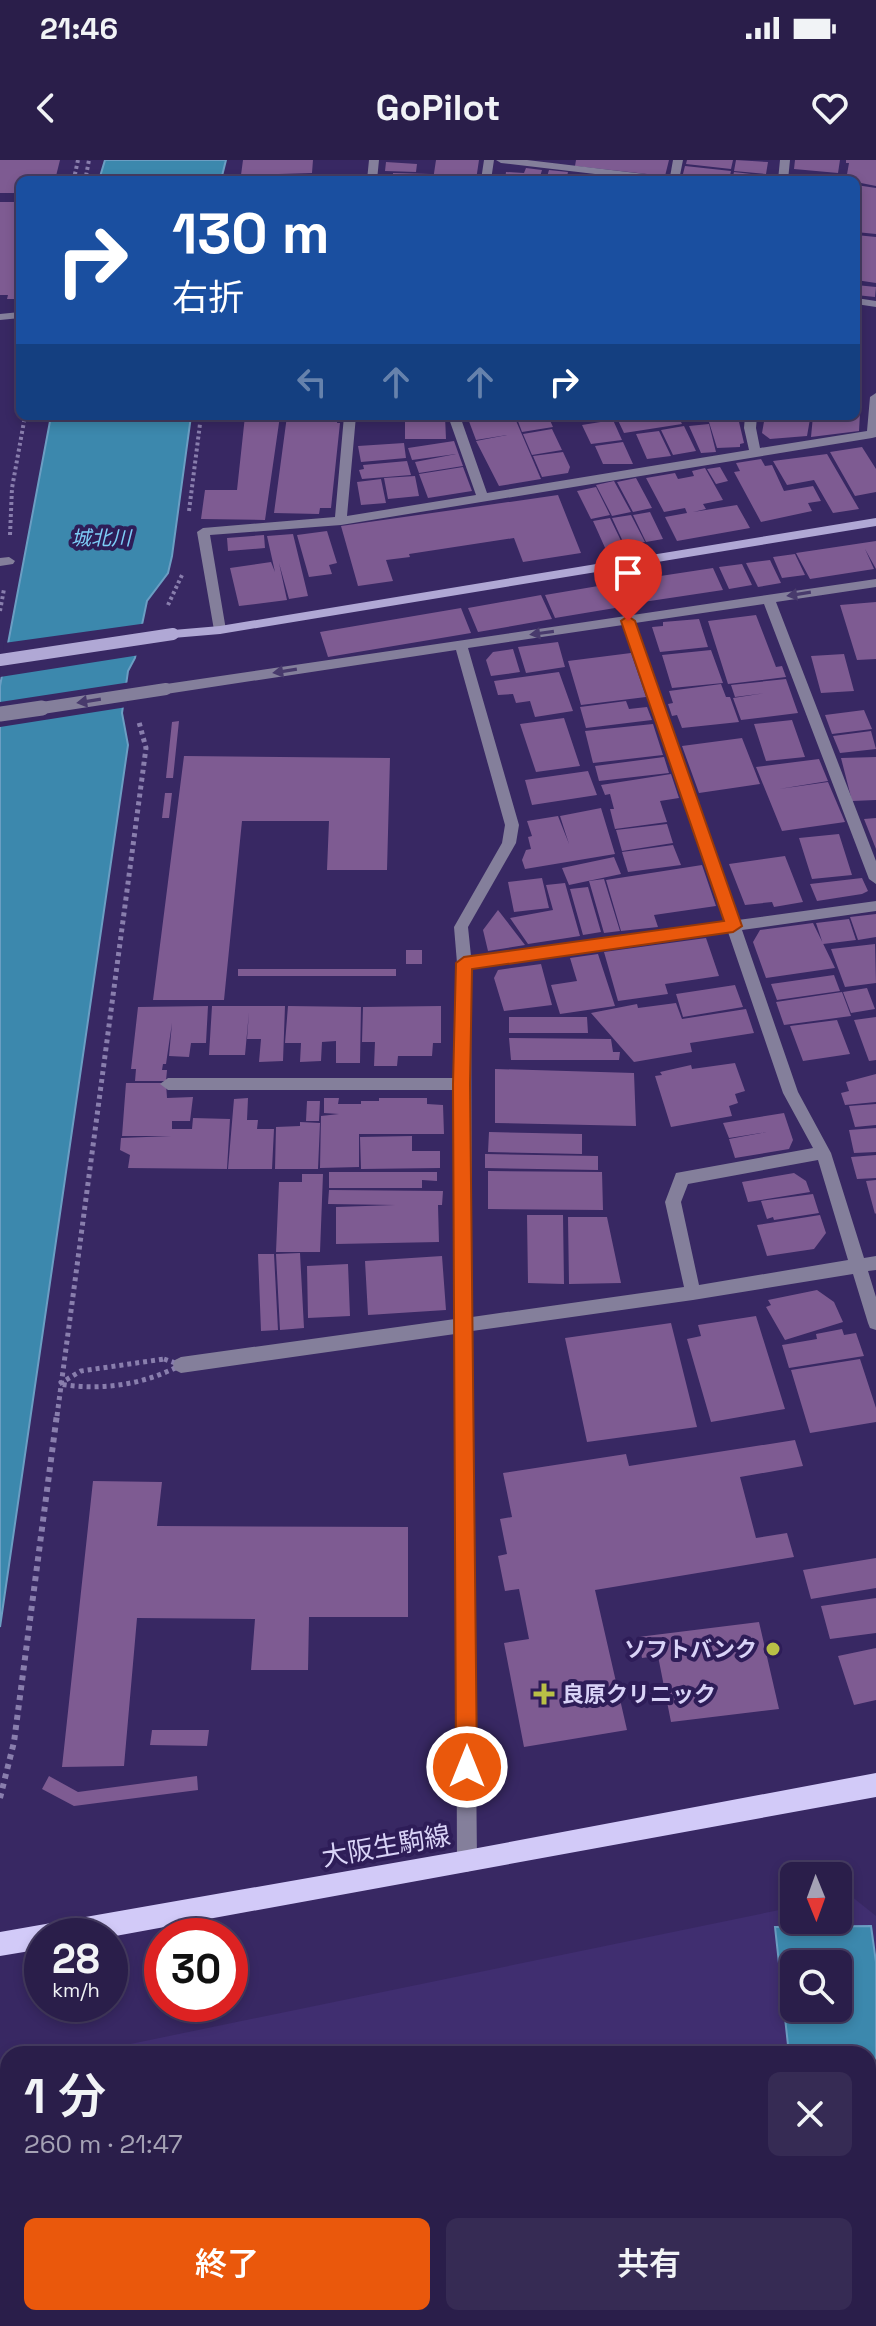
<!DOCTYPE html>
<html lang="ja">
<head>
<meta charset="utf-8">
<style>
  body { margin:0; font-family:"Space Grotesk","Noto Sans JP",sans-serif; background:#362b54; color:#f1f3f6; height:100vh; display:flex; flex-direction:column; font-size:30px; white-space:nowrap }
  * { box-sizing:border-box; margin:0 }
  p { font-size:26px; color:#a5a2b5 }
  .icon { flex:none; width:44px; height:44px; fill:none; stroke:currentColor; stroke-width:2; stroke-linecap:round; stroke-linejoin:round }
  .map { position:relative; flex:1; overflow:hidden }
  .drawer { position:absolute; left:0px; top:1886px; width:876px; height:280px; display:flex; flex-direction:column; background:#2a1e4a; border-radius:24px 24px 0 0; box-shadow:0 4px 12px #0003,0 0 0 2px #463c62 }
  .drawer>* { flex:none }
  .banner { position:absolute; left:16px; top:16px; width:844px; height:244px; border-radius:12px; box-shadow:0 4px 12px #0003,0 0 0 2px #463c62; background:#1a4fa0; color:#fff; overflow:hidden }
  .needle { width:52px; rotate:179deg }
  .controls { position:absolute; left:780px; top:1702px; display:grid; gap:16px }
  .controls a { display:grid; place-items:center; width:72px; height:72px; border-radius:12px; background:#2a1e4a; box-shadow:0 4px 12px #0003,0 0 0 2px #463c62; font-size:40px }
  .speed { position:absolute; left:24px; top:1758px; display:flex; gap:16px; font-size:40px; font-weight:700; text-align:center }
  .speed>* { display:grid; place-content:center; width:104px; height:104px; border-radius:50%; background:#2a1e4a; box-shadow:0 4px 12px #0003,0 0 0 2px #463c62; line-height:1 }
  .speed small { font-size:20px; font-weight:400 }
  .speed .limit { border:12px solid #d22; background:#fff; color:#111 }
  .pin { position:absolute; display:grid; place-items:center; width:68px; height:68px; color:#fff; margin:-82px -34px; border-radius:50% 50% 50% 0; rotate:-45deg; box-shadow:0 0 8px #0007 }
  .pin .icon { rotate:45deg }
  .me { position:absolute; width:88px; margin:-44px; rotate:0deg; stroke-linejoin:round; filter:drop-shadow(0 0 6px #0008) }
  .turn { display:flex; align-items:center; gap:28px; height:168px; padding:0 24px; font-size:36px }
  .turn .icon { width:104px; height:104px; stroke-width:2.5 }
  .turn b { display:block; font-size:56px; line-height:68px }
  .lanes { display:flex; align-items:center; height:76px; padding:0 24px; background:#0003; justify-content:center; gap:40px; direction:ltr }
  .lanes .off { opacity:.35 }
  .round { display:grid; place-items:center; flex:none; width:84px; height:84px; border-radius:12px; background:#362b54 }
  .headline { display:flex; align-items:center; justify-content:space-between; height:136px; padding:0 24px }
  h1 { font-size:48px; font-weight:600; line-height:60px }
  .primary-button { display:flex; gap:16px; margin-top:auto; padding:16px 24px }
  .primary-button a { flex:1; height:92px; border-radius:12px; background:#ea580c; color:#fff; font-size:32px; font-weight:600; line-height:92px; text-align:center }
  .primary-button a+a { background:#362b54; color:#f1f3f6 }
  .status { display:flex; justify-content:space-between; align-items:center; height:56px; padding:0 40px; background:#2a1e4a; direction:ltr }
  .status svg { height:22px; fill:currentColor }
  header { display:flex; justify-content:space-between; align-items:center; height:104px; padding:0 24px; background:#2a1e4a; font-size:36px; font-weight:600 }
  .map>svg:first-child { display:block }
  .built { fill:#402e70; fill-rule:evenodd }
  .water { fill:#3c88ad; stroke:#6b9ec3; stroke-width:2; fill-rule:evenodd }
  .pier { fill:#382863 }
  .building { fill:#7e5b92 }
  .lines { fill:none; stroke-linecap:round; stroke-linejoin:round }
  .path-far2 { stroke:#897ead; stroke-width:4; stroke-dasharray:3 3; stroke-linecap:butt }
  .path-far1 { stroke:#897ead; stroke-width:5; stroke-dasharray:4 4; stroke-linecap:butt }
  .path { stroke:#897ead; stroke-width:6; stroke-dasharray:5 5; stroke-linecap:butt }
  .street { fill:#847f9b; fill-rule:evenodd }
  .secondary { fill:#b0a8d5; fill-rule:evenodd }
  .primary { fill:#d2caf8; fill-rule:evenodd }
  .street-bridge-far1 { stroke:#847f9b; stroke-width:12 }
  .street-bridge { stroke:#847f9b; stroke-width:15 }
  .secondary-bridge { stroke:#b0a8d5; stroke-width:12 }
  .oneway { fill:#483a6c }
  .route { fill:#ea580c; stroke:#983908; stroke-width:2 }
  .poi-dot { fill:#b9c046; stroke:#2e1d58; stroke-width:3 }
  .labels { text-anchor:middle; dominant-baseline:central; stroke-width:8; stroke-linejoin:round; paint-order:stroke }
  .far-water-label { font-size:20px; font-style:italic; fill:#7dcdf7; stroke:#2e1d58 }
  .poi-label { font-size:22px; font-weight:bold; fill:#d9d3f7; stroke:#2e1d58; text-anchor:end }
  .near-street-label { font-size:26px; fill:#d9d3f7; stroke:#2e1d58 }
</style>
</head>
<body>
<div class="status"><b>21:46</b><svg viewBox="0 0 49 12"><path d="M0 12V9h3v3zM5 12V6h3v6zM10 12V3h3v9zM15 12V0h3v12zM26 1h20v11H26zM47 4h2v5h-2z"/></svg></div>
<header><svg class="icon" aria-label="back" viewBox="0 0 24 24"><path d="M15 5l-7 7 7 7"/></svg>GoPilot<svg class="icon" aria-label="heart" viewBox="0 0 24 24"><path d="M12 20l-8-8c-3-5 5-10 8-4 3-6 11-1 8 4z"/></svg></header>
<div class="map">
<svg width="876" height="2166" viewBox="0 0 876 2166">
  <rect width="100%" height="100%" fill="#382863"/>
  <path class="built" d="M851,1736L876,1756V2166H0V1911L8,1909V2158H868V1894H82L794,1747V1760H838V1738ZM794,1804H838V1848H794Z"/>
  <path class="water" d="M105,0H226L221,20H99Z
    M51,256H191L172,396L168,413L147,441L135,498L128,511L122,553L128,585L0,1467V526Z
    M871,1766L876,1802V2007H868V1894H789L775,1767ZM794,1804H838V1848H794Z"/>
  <path class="pier" d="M148,463L140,495L0,517L4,483Z
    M131,522L127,547L0,567V542Z"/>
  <path class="building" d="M0,0H60L55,20H20V33H0Z
    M243,0H313L312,13L241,15Z
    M436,0H479L476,20H433Z
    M576,0H669L665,16L575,6Z
    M687,0H733L731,9L686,4Z
    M736,0L768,2L766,14L734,11Z
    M795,0H840L838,13L794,9Z
    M846,0H876V26L846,20L849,3H846Z
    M386,2L417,4L416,12L385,11Z
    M685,6L731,11L729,20L683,14Z
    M526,8L542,10L539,20H505L506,12L524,13Z
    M549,10L568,12L566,20H546Z
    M734,12L768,16L767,20H732Z
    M393,13L431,14V20H393Z
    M311,15L310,20H261V17Z
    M856,25L876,28V74L856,72Z
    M16,39H20V139H7L8,135H0V42H15Z
    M856,75L876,77V123L856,120Z
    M856,125L876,127L875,137L856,135Z
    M856,236H861L859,271L811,277L813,256H856Z
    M245,256H280L265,360L201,359L205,330H237Z
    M287,256H338L337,263H340L331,348H320L319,354L274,353Z
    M405,256H445L446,279H405Z
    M467,256H514L541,319L499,326L476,281L507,275L476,280Z
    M516,256H548L553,267L522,272Z
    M616,256H678L682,264L624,273Z
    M765,256L810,259L807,276L770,279L762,273Z
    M613,260L622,280L591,284L582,265Z
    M733,260L739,262L744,283L740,284V287L717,288L709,262Z
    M709,264L716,292L701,293L689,266Z
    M684,266L696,291L673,295L661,270Z
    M552,269L562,290L532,295L523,274Z
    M659,271L671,296L647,299L636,274Z
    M454,281L463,306L419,313L415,302L456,294L412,300L408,288Z
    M623,282L633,304H603L595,286Z
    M404,283L406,298L361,302L358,286Z
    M862,287L876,309V332L855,336L830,292Z
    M563,292L570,307L568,313L542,317L533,296Z
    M827,294L859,349L833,353L814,320L787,325L773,301Z
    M761,299L765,306L772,305L784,331L813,326L821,341L808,343L812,351L761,362L734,312L740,311L736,303Z
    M407,301L411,315L362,319L359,310L364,309L363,305Z
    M463,307L472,331L428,338L419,314Z
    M720,307L728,321L716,324L707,309Z
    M705,308L723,340L703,344L706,349L693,352L737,345L750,368L677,381L665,357L687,353L685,348L664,352L646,318L675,313L678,319L694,316L692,311Z
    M415,316L419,336L388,339L384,318Z
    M636,318L652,348L633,352L617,322Z
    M381,319L386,343L361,345L357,322Z
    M614,321L631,352L612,356L596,325Z
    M596,327L610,355L591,359L577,331Z
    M558,335L581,393L523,402L514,378L409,394L410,397L386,400L393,421L358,426L341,366Z
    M650,352L663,379L646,382L633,355Z
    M631,355L645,382L625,386L612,358Z
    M610,358L624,387L606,390L593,361Z
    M327,371L337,403L329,405L332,414L309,417L297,375Z
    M293,374L308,436L289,439L279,403L287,440L239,446L230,408L271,402L275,412L267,376Z
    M264,375L265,388L228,391L227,378Z
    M876,381V409L865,389L874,409L810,419L796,393Z
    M795,394L805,415L782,418L773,397Z
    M770,400L781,423L758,427L746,403Z
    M742,404L752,425L729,429L719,407Z
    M713,408L723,430L630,444L621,422Z
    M610,424L621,447L555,458L545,435Z
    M541,435L552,459L478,472L468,448Z
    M876,442V499L857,500L840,445Z
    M461,448L471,473L328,497L320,472Z
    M756,455L776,507L782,506L786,517L728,524L708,461Z
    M699,459L708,487L660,492L652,467L663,466V462Z
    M558,482L565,507L526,513L518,487Z
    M513,489L520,512L491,516L486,500L493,492Z
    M711,490L723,523L672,528L662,495Z
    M631,493L646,537L581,545L568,501Z
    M844,494L854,531L821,533L811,496Z
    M559,512L573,551L535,557L530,541L516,543L513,534L498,535L494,521Z
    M786,519L798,553L741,560L733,538L766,533L735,537L731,525Z
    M721,524L726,537H730L739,562L682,568L677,555L672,556L668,544L673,543L669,531Z
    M626,541L629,549L647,547L652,560L586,568L580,547Z
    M864,550L872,569L832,574L825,555Z
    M564,558L580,606L536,612L520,564Z
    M792,560L805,597L766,601L754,564Z
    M179,561L173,618H166L172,562Z
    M653,564L663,595L593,603L585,571Z
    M871,571L876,589L840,593L833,576Z
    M742,578L760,624L699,633L682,586Z
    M184,596L390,598L387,710H327L329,661H242L224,840H153Z
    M664,597L669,613L599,621L595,606Z
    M876,597V640L852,641L841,598Z
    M819,599L828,621L779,629L828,622L845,662L782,671L756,607Z
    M588,611L597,635L532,645L525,620Z
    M671,614L679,638L660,641L667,662L615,669L610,649H614L610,634L605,635L601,625Z
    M165,633H172L169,658H162Z
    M601,648L615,694L525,709L522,700L526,690L531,689L528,677L532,676L527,661L558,656L569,684L560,656Z
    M876,658V689L864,659Z
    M667,664L673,683L622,691L616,670Z
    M839,674L852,715L812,719L799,678Z
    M673,685L681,705L628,712L622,692Z
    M785,696L803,742L774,747L772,742L745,745L729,704Z
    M614,697L621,714L569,725L562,708Z
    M702,705L716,746L654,755L658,767L621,771L606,720Z
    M542,718L549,748L514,752L508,722Z
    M862,718L868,731L862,734L817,741L810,724Z
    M604,719L620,771L604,773L589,721Z
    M565,723L580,776L528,784L510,758L553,750L546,725Z
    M588,727L601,772L583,775L570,729Z
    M498,750L525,785L488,791L483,770Z
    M876,754V777L858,780L850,757Z
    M849,759L856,780L823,784L816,763Z
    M813,763L835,808L766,818L753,782L760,770Z
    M706,778L719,816L665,824L668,834L618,841L604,792Z
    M875,784L876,823L845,827L831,789Z
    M406,790H422V804H406Z
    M598,794L615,846L560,854L551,825L577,821L570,798Z
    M541,804L552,845L504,851L494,818L498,810Z
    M238,809H396V816H238Z
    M834,815L840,831L777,840L771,824Z
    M735,825L743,847L683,857L676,834Z
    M867,828L875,849L851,853L843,832Z
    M842,832L851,856L784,865L776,842Z
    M676,843L682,859L746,849L754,873L690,883L692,892L634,902L591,853L637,844L638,848Z
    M208,846L206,883H191L189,897L169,896L172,863L166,904H163L162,910H167L166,921H135L136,909H131L138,847Z
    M212,846H285L283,901L259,902L261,879H247L249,852L245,895H209Z
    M288,846L361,847L360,903H336V881L322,882L321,901L300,902L301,883H285Z
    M441,846V883H433L432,896H398L397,906H374L375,882H362L363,847Z
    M509,857H587L588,873H509Z
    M876,857V900L869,901L854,860Z
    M837,860L850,894L803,901L790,866Z
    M509,878L611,879L613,892H620L619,900H511Z
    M735,903L745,931L735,934L738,943L729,946L732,956L671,967L655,916L662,915L660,912L691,905L692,909Z
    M495,909L634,913L636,966L495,963Z
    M876,914V942L845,945L841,933L849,931L846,922Z
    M126,923H166L167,938L193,937L190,961H172V969H192L193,958L230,959L227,1009L128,1008L130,995L120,990L121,978L171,976H122Z
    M248,938L247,960H258L257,969H274L272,1009H228L234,939Z
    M324,938H339L338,944H361V941H379V938H427V944L443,945L444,974H359V1007L320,1008L321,956L339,954L324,953Z
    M307,941H320L319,961H306Z
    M876,944V965L855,967L849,946Z
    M784,953L793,980L789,989L735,998L729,979L767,972L729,978L723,963Z
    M300,962L320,963L318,1009H275L276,967L300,966Z
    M876,968V992L854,993L849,970Z
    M489,972L582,974V994L488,992Z
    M412,976V991H440V1008L361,1009L360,977Z
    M485,994L598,996V1010L485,1008Z
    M876,995V1018L857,1019L851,997Z
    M488,1011L602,1012L603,1050L488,1049Z
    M329,1012H437V1021L422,1020V1028H329Z
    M794,1013L806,1021L810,1032L748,1042L742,1022Z
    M302,1014H323L320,1092H276L279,1022H302Z
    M876,1020V1053L875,1054L866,1021Z
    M329,1030L443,1031L442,1045H438L439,1082L336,1084V1047L395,1045L328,1044Z
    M813,1034L819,1053L774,1060L773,1057L767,1059L761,1041Z
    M527,1055H563L564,1124L528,1123Z
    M820,1055L826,1073L814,1089L767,1096L757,1065Z
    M568,1057H607L621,1123L569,1124Z
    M300,1093L304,1168L280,1170L276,1094Z
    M258,1094H274L278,1170L261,1171Z
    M442,1096L446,1150L368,1155L365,1101Z
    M348,1104L350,1156L308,1158L307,1106Z
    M817,1130L834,1142L843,1162L785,1180L766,1147L771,1145L768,1140Z
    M756,1156L785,1249L711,1262L687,1179L701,1176L698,1165Z
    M671,1163L697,1267L587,1282L565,1178Z
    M842,1169L844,1175L856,1173L864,1196L789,1208L782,1185L817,1179L816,1174Z
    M860,1199L876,1248V1262L810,1273L791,1210Z
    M795,1280L803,1306L740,1317L756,1378L787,1373L794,1397L595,1430L627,1570L524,1587L504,1483L529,1479L519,1429L505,1431L498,1396L507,1394L500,1359L512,1357L503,1313L626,1294L629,1306Z
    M93,1321L162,1322L157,1366L408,1367V1457H309L308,1510H251L255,1459L137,1458L124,1606L62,1607Z
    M876,1398V1428L811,1439L803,1410Z
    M876,1438V1473L830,1479L821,1446Z
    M759,1462L779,1549L671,1562L658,1496L642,1498L638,1477Z
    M876,1488V1540L854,1545L838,1496Z
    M152,1570H209L207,1586L150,1585Z
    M49,1616L78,1632L197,1616L198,1630L74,1646L42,1629Z
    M876,2086V2120H868V2087Z"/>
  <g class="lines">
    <path class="path-far2" d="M78,0L75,14L79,20
      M82,20L86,16L89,0
      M189,351L201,256
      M10,375L12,328L25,256
      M168,445L182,415
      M0,451L4,429"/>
    <path class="path-far1" d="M164,1199L181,1205C143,1225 101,1231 59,1224L81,1211Z
      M57,1256L146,588L139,562"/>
    <path class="path" d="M0,1638L14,1582L57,1254"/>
    <path class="street" d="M369,0H379L377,20H367Z
      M484,0H494L491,20H481Z
      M496,0H527L670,17L673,0H683L679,20H646L501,3Z
      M780,0H790L788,20H778Z
      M247,15L251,16L252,20H242Z
      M856,138L876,141V147L856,144Z
      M20,152V158L0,160V154Z
      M876,233V277L872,278L341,365L210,375L226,470L220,474L214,470L197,372L203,368L335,357L344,256H356L347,356L476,335L448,256H460L487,333L749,290L744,268L745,256H757L756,268L760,288L867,271L870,237Z
      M9,397L15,401L13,404L0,406V398Z
      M876,419V427L776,442L876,701V724L869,719L764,444L635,463L738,760L876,741V751L742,770L798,932L831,993L864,1098L876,1096V1110L868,1111L876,1137V1170L870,1168L868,1163L853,1114L693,1140L472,1171L477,1702L474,1709L467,1712L460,1709L457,1702L455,1174L181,1213L175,1210L173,1205L175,1200L181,1197L455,1159L454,930H168L160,924L168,918H455L457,803L454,767L502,683L505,665L456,490L166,534L159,529L166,524ZM623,465L725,761L471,796L468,767L516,683L519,665L468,488ZM728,772L783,933L813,988L676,1013L665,1042L684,1127L472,1157L471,808ZM818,1000L848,1100L699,1125L681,1042L688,1024Z"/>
    <path class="secondary" d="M876,358V366L220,474L173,478L167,474L173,470L220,466Z"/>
    <path class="primary" d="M876,1613V1637L110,1777L42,1776V1789L0,1796V1772L467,1690Z"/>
    <path class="street-bridge-far1" d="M29,550L166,529"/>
    <path class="street-bridge" d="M0,554L42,548"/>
    <path class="secondary-bridge" d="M0,500L173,474"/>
  </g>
  <defs><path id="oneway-solid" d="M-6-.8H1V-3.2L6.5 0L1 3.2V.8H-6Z" transform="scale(2)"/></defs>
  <g class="oneway">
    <use href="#oneway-solid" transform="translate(799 434) rotate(171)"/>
    <use href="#oneway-solid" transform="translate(542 473) rotate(172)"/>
    <use href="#oneway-solid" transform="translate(285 511) rotate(171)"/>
    <use href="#oneway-solid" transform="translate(89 541) rotate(171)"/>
  </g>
  <path class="route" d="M628,456L635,461L742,766L733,772L472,809L470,924L477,1607L474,1615L467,1618L459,1615L456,1607L453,924L456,803L464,797L724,761L621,461Z"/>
  <g class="poi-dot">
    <circle cx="773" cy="1489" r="8"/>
    <path d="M540 1522h8v8h8v8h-8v8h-8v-8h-8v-8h8z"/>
  </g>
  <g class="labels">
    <g class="far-water-label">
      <text x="101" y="378">城北川</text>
    </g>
    <g class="poi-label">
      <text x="757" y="1489">ソフトバンク</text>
      <text x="562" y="1534" text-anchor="start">良原クリニック</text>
    </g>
    <g class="near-street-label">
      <text transform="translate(386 1686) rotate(-10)">大阪生駒線</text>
    </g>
  </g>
</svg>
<div class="controls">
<a><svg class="needle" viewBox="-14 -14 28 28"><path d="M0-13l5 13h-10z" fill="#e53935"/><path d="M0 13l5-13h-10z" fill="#a5a2b5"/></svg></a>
<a><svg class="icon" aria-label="search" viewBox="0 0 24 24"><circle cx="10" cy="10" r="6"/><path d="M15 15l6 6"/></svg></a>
</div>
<div class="speed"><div>28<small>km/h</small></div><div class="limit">30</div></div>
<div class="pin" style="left:628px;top:461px;background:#d93025"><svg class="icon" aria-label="arrive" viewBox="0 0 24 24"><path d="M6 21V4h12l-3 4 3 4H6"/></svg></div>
<svg class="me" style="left:467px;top:1607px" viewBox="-20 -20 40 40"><circle r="17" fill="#ea580c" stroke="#fff" stroke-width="3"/><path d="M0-11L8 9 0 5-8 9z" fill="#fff"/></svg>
<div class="banner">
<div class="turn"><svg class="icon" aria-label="right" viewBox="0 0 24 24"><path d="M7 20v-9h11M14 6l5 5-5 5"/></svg><div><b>130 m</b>右折</div></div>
<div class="lanes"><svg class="icon off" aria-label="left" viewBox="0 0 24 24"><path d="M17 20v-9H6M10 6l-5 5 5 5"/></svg><svg class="icon off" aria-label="ahead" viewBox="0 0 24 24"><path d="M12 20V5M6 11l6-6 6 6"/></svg><svg class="icon off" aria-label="ahead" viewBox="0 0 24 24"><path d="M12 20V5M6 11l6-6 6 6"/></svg><svg class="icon" aria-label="right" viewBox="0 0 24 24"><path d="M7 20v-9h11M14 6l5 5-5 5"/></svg></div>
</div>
<section class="drawer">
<div class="headline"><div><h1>1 分</h1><p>260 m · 21:47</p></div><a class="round"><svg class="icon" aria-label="close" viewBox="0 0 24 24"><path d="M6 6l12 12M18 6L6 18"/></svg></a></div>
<div class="primary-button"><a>終了</a><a>共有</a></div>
</section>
</div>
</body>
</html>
